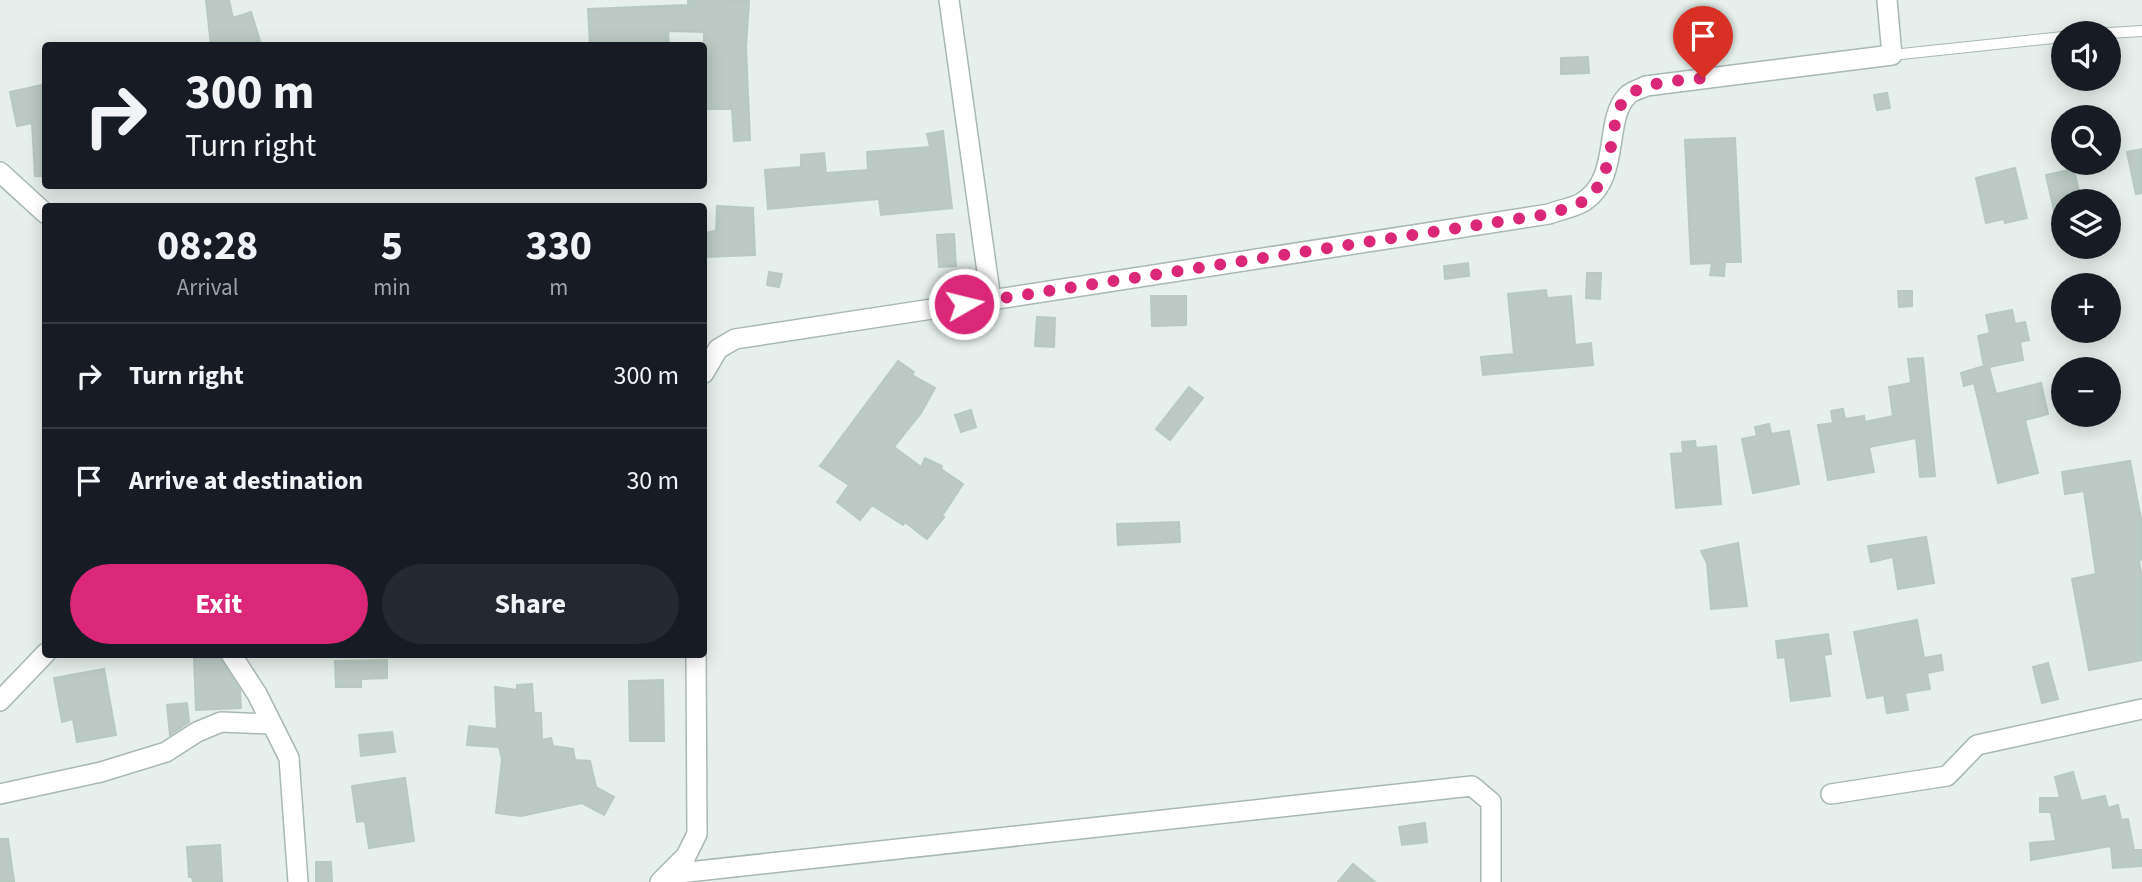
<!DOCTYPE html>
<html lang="en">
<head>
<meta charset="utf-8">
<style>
  body { margin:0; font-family:"Source Sans 3",sans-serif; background:#242831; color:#f1f3f6; height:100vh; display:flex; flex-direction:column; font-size:26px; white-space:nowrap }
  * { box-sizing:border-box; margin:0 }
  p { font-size:23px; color:#9ea1a6 }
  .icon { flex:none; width:38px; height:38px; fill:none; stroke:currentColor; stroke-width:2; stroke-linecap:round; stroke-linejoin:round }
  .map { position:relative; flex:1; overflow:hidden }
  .side { position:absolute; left:42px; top:203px; width:665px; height:455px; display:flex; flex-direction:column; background:#171b24; border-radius:7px; box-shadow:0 4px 18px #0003 }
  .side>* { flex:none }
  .hud { position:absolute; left:42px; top:42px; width:665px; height:147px; border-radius:7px; box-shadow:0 4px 18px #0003; background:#171b24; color:#f1f3f6; overflow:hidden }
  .controls { position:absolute; left:2051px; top:21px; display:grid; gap:14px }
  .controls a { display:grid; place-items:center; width:70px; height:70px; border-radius:50%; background:#171b24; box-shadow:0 4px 18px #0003; font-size:35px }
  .pin { position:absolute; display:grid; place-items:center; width:60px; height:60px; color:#fff; margin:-72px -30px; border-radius:50% 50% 50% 0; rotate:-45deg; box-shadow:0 0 7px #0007 }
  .pin .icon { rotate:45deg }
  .me { position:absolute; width:77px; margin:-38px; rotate:82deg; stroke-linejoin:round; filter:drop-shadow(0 0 5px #0008) }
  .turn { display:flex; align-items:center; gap:24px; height:147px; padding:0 28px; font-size:32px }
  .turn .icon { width:91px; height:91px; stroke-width:2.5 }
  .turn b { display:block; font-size:49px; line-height:60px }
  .eta { display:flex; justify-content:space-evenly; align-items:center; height:119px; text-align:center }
  .eta b { font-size:42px; font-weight:700; line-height:49px }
  .action { display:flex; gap:14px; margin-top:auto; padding:14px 28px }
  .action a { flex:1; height:80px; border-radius:42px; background:#db2777; color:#fff; font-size:28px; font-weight:700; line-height:80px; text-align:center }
  .action a+a { background:#242831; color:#f1f3f6 }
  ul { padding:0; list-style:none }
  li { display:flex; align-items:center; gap:21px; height:105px; padding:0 28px; border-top:2px solid #363941 }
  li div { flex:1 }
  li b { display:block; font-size:26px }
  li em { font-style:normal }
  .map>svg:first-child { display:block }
  .building { fill:#bbcac4; stroke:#b8c9c2; stroke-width:2 }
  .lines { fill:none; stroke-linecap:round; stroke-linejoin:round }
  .lane-casing { stroke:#a8b8b2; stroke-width:12 }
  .street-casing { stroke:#a8b8b2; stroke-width:22 }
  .lane { stroke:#fff; stroke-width:10 }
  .street { stroke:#fff; stroke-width:19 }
  .route { stroke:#db2777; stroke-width:12; stroke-dasharray:0 21.6 }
</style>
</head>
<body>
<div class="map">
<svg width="2142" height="882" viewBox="0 0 2142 882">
  <rect width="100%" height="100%" fill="#e6efeb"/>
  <path class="building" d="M206,0H229L233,18L251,12L260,41L211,46Z
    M688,0L749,1L746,47L750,140L734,141L732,109H704V32L668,31L669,46H590L588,9L688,5Z
    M1588,57L1589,73L1561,74V58Z
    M46,84V176H35L32,123L17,126L10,92Z
    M1887,93L1890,108L1877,110L1874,95Z
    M943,131L952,208L881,215L879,199L768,209L765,170L801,167V155L824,153L826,173L868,170L867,152L930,147L927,134Z
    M1735,138L1741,262H1725L1724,276L1710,275L1712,263L1691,264L1685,140Z
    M2142,149V193L2136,194L2127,152Z
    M2015,168L2027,218L2005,223L2004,219L1986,223L1976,178Z
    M2074,169L2081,201H2063V227L2058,228L2046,175Z
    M717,206L753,208L755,255L704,257V233L716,231Z
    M954,234L956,266L939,267L937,235Z
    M1468,263L1469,276L1445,279L1444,266Z
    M769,272L782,274L779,287L767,285Z
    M1587,273H1601L1600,299L1586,298Z
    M1546,290L1547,298L1571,296L1575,345L1591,343L1593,365L1483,375L1481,357L1514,354L1508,294Z
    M1898,291H1912V306L1899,307Z
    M1151,296H1186V325L1152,326Z
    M2012,310L2015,324L2025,322L2029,340L2020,342L2023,360L1989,367L1996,394L2041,383L2048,414L2025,420L2038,473L1998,483L1974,383L1964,386L1961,373L1984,366L1978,336L1990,333L1986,315Z
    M1037,317L1055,318L1054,347L1035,346Z
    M1923,358L1935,476L1920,477L1916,438L1869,447L1874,472L1828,480L1818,425L1833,423L1831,411L1843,409L1845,419L1864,416L1865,422L1893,416L1889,387L1911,383L1908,359Z
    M898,361L914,372L912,375L935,388L921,413L894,447L921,467L925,458L942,466L941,469L963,484L942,516L944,517L927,539L905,522L903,525L872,505L860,520L837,502L849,485L820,466Z
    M1189,387L1203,398L1170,440L1156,429Z
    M971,410L976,427L961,432L955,415Z
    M1769,424L1771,434L1789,431L1799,484L1753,493L1742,439L1757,436L1755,427Z
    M1695,441L1696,448L1716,446L1721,504L1676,508L1671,454L1683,453L1682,442Z
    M2130,461L2142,524V559L2139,561L2142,579V660L2089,670L2072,579L2096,574L2084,491L2065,494L2062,472Z
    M1179,522L1180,542L1118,545L1117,524Z
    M1926,537L1934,583L1898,589L1893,557L1871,562L1868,546Z
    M1738,543L1747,606L1711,609L1707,563L1701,551Z
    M1917,620L1924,658L1941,655L1943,670L1927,673L1930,689L1905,693L1908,710L1887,713L1884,695L1867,698L1854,632Z
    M1828,634L1831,654L1824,655L1830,696L1791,701L1785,657L1778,658L1776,641Z
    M219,657L240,690L241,708L196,710L194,658Z
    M387,660V678L361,679V687H336L335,661Z
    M2048,663L2058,699L2042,703L2033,667Z
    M104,669L116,735L77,742L73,719L62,722L54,678Z
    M663,680L664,741H630L629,681Z
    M532,684L534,713H541L542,740L551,738L553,746L573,749L575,760L590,761L596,787L614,797L604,815L582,803L521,816L496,813L502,759L499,747L467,745L469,726L497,729L495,687L517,690V685Z
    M187,703L189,722L170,735L167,705Z
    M392,732L395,752L361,756L359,735Z
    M2073,772L2081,801L2105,796L2108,808L2118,805L2121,820L2128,819L2134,850H2142V866L2113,868L2111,846L2031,860L2030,843L2056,841L2051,812H2040V798H2060L2055,777Z
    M405,778L414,841L369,848L365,821L357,822L352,786Z
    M1425,823L1427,842L1402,845L1399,827Z
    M0,839H8L14,881L0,882Z
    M220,845L222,882H193L192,877H189L187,847Z
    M316,862H331L332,882H316Z
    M1353,864L1375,882H1338Z"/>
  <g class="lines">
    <defs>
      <path id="lane" d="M2109,33L2142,31
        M1892,55L2063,37"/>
      <path id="street" d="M0,172L46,214
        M991,300L1549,214C1559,210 1572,208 1581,203C1622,180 1603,120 1627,96C1631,91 1641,89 1646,86L1892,55L1887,0
        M704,373L718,349L735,339L991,300L949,0
        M231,654L257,694L289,758L298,882
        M0,701L46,653
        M0,794L101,772L166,752L197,732L221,722L270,724
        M1831,794L1947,776L1977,745L2142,709
        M670,874L1472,786L1491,802V882
        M660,882L686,856L697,834L696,654"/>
    </defs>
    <use href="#lane" class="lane-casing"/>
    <use href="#street" class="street-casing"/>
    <use href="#lane" class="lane"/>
    <use href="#street" class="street"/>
  </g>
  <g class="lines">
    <path class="route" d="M964,304L1549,214C1559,210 1571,208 1580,203C1622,181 1604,111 1630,94C1650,81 1680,81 1703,78"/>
  </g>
</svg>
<div class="controls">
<a><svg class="icon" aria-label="sound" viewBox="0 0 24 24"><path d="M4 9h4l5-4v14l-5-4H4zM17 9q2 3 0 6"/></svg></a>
<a><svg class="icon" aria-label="search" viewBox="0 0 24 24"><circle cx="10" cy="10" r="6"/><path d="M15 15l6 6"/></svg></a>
<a><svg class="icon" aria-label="layers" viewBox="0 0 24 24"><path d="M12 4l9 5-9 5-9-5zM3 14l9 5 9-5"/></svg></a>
<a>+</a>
<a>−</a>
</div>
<div class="pin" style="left:1703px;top:78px;background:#d93025"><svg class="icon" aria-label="arrive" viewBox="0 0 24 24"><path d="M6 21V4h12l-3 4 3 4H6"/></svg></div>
<svg class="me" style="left:964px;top:304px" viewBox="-20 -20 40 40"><circle r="17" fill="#db2777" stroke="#fff" stroke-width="3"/><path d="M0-11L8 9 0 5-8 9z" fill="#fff"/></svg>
<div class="hud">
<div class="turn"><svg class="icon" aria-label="right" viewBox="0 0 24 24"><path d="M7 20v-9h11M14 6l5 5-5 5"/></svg><div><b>300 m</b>Turn right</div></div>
</div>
<section class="side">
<div class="eta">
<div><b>08:28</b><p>Arrival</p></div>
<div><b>5</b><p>min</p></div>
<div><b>330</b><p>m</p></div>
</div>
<ul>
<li><svg class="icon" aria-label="right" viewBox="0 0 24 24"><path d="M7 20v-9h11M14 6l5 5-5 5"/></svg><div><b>Turn right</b></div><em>300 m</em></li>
<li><svg class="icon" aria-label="arrive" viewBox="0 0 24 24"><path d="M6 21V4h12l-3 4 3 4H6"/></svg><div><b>Arrive at destination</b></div><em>30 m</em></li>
</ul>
<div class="action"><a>Exit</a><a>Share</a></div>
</section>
</div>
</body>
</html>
